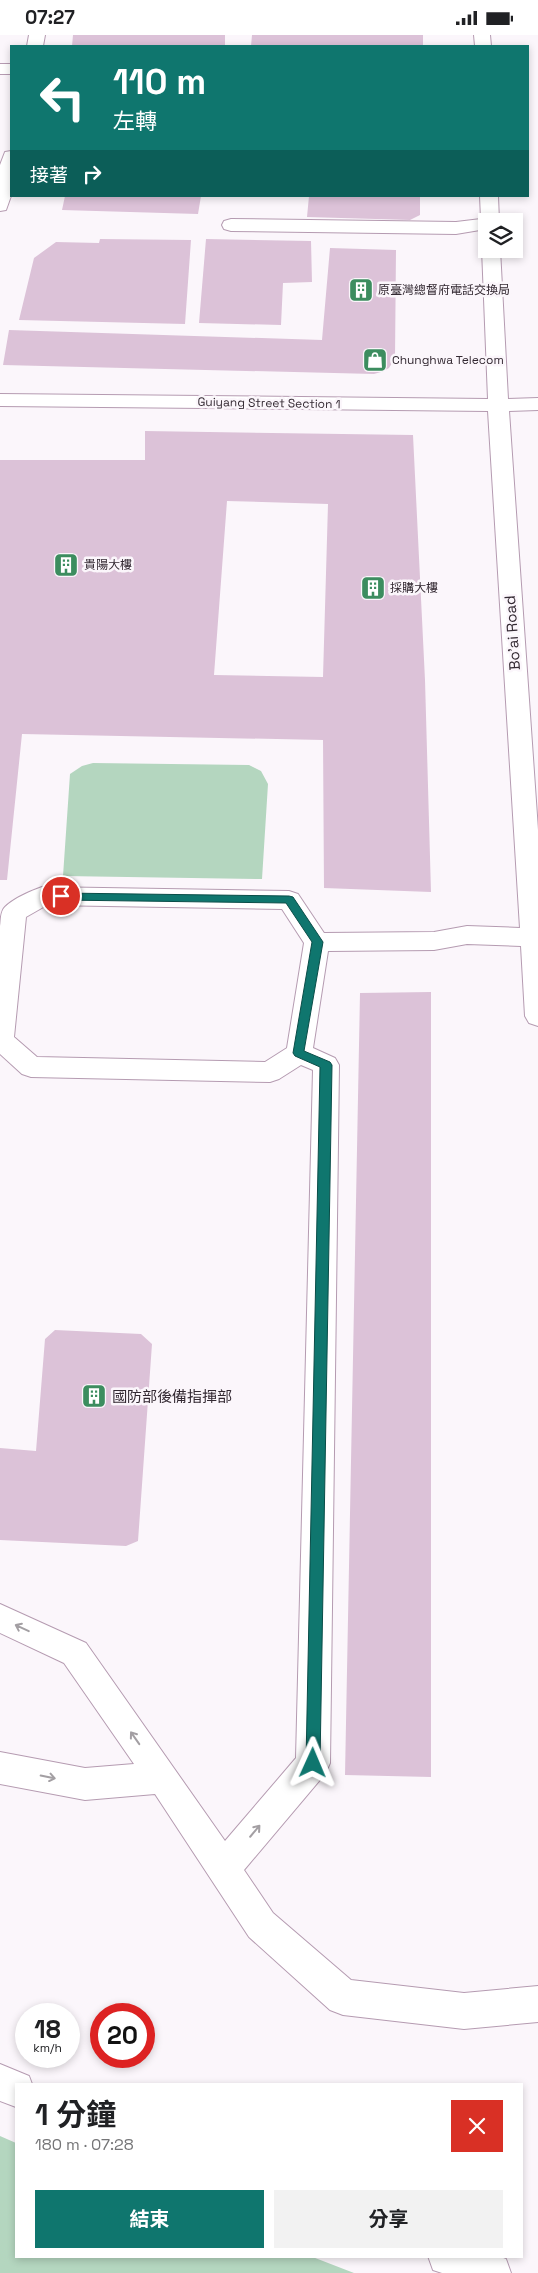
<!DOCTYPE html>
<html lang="zh-TW">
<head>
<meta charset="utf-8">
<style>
  body { margin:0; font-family:"Space Grotesk","Noto Sans TC",sans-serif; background:#f2f2f2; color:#202124; height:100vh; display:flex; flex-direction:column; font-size:19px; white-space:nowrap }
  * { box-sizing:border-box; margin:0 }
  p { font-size:16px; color:#757577 }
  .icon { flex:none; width:28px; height:28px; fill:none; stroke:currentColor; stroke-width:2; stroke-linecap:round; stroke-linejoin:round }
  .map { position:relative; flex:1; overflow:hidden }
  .side { position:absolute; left:15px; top:2048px; width:508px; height:175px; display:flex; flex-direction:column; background:#fff; border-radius:0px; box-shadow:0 2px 8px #0003 }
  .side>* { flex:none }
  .top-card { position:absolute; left:10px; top:10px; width:519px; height:152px; border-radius:0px; box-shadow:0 2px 8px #0003; background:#0f766e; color:#fff; overflow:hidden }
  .fabs { position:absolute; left:478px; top:178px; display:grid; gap:10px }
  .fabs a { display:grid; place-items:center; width:45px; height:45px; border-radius:0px; background:#fff; box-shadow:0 2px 8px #0003; font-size:25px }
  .speed { position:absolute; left:15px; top:1968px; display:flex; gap:10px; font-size:25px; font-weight:700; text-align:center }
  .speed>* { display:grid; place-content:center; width:65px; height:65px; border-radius:50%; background:#fff; box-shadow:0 2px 8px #0003; line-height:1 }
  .speed small { font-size:12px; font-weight:400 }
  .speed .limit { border:8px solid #d22; background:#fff; color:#111 }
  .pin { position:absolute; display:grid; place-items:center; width:42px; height:42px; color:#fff; margin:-21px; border:2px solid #fff; border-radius:50%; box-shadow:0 1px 5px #0007 }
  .me { position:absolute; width:55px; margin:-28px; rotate:1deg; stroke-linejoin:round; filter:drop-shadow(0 0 4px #0008) }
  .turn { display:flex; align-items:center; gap:18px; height:105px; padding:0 20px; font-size:22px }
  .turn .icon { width:65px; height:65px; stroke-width:2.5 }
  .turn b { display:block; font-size:35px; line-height:42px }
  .then { display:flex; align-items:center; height:48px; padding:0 20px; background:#0003; gap:10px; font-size:19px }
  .round { display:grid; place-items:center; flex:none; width:52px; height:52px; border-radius:0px; background:#f2f2f2 }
  .overview { display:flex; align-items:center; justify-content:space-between; height:85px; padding:0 20px }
  h1 { font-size:30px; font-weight:700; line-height:38px }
  .action { display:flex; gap:10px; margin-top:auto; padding:10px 20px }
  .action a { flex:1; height:58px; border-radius:0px; background:#0f766e; color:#fff; font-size:20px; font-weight:700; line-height:58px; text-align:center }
  .action a+a { background:#f2f2f2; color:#202124 }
  .status { display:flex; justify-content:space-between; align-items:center; height:35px; padding:0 25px; background:#fff; direction:ltr }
  .status svg { height:14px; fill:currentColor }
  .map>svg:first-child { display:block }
  .green { fill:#b4d6bf }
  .building { fill:#dcc2d8; fill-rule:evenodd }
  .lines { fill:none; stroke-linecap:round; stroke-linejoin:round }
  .minor-casing { stroke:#b59bb1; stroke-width:2 }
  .major-casing { stroke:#b59bb1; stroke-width:2 }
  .minor { fill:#fff; fill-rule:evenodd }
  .major { fill:#fff; fill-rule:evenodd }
  .oneway { stroke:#a39fa3 }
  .route { fill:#0f766e; stroke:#0a4d48 }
  .labels { text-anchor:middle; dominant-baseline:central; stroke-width:5; stroke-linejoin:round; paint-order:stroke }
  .far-poi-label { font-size:12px; fill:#332932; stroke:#fbf6fb; text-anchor:start }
  .far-street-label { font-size:12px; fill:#332932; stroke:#fbf6fb }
  .street-label { font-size:15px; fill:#332932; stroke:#fbf6fb }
  .poi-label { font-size:15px; fill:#332932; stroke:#fbf6fb; text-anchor:start }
</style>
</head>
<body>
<div class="status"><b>07:27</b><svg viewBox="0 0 49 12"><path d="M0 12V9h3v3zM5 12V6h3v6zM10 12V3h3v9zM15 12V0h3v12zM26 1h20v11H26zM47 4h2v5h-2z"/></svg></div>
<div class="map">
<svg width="538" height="2238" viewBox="0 0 538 2238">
  <rect width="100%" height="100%" fill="#fbf6fb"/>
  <path class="green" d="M93,728L249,730L261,736L268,749L262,844L63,841L70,739L82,731Z
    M0,2101L16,2108V2221H310L354,2238H0Z"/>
  <path class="building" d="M73,0H225V11H72Z
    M252,0H423V11H251Z
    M65,161H201L198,179L62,175Z
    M309,161H420V180L410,185L307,182Z
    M100,204L191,205L185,289L19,285L34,223L56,207L99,208Z
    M206,204L311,206L312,247L283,248L281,290L199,288Z
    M330,213L396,215L395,323L389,333L381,337L374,339L3,330L9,295L322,305Z
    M145,396L413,400L425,645L431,857L324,853L323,705L22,699L7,845H0V425H145ZM227,466L328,469L323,642L214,640Z
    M431,957V1742L345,1740L360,958Z
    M55,1295L141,1299L152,1309L138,1506L126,1511L0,1505V1413L36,1416L45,1304Z"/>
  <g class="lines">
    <defs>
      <path id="minor" d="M29,0H45L43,11H27Z
        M474,0H490L491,11H475Z
        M0,29H11V39H0Z
        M11,116V161L6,175L0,176V130L5,117Z
        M480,161H498L499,186H486V194L456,199L231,196L224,194L222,190L224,186L231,184L456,187L481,184Z
        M484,210H486V214H500L508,364L538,363V375L509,376L538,795V991L529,988L525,981L521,911L467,909L434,915L328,916L313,1013L335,1023L339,1030L330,1728L325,1739L244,1835L273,1878L351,1945L464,1958L538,1951V1987L464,1994L343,1980L330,1975L249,1902L155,1759L85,1765L0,1749V1717L85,1733L134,1729L64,1628L0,1598V1569L86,1608L225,1806L296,1723L313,1035L301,1030L279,1044L270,1047L31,1042L22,1039L0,1019V891C1,885 0,877 5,872C14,863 31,856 42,852L289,856L298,859L324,898L434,897L467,891L520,893L488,376L0,371V359L488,364L482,214ZM47,870L282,874L304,908L287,1013L265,1027L37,1022L14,1002L26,882Z"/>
      <path id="major" d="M0,2029L29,2041L32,2049H16V2072L0,2066Z
        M428,2221H498L506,2224L511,2238H442L433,2235Z"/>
    </defs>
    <use href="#minor" class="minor-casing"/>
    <use href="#major" class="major-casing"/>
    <use href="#minor" class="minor"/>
    <use href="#major" class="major"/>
  </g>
  <defs><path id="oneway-shaft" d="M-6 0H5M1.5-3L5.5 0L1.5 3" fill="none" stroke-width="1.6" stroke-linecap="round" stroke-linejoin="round" transform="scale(1.25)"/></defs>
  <g class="oneway">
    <use href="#oneway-shaft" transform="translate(22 1593) rotate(-155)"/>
    <use href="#oneway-shaft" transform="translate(135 1703) rotate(-125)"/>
    <use href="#oneway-shaft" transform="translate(48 1742) rotate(11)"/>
    <use href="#oneway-shaft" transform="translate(255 1796) rotate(-50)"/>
  </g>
  <path class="route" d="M61,858L289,861L293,862L323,907L304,1016L330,1027L332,1030L320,1728L318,1732L313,1734L308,1732L306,1728L320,1032L295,1021L293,1018L312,907L286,868L61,865L56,861Z"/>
  <defs>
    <symbol id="building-square" viewBox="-11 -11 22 22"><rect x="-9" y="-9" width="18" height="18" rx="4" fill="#3c8d5f" stroke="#fbf6fb"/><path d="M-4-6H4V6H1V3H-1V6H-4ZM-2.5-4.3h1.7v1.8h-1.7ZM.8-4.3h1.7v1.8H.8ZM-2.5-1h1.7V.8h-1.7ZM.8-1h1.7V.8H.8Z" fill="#fff"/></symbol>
    <symbol id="shop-square" viewBox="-11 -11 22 22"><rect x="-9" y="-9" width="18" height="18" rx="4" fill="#3c8d5f" stroke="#fbf6fb"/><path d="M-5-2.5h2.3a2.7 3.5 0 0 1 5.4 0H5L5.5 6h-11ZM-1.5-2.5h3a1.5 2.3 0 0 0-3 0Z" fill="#fff"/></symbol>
  </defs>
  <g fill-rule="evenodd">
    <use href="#building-square" x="347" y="241" width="28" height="28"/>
    <use href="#shop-square" x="361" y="311" width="28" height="28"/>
    <use href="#building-square" x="52" y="516" width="28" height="28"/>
    <use href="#building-square" x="359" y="539" width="28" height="28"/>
    <use href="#building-square" x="80" y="1347" width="28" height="28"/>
  </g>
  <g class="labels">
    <g class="far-poi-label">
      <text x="378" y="255">原臺灣總督府電話交換局</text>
      <text x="392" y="325">Chunghwa Telecom</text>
      <text x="84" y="530">貴陽大樓</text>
      <text x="390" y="553">採購大樓</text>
    </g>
    <g class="far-street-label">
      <text transform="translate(269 368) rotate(1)">Guiyang Street Section 1</text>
    </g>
    <g class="street-label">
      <text transform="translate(512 598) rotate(-94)">Bo’ai Road</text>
    </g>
    <g class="poi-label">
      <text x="112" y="1361">國防部後備指揮部</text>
    </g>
  </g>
</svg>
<div class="fabs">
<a><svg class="icon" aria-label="layers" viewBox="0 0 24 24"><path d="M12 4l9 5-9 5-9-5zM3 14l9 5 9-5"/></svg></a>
</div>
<div class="speed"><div>18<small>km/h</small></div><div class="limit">20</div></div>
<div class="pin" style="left:61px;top:861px;background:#d93025"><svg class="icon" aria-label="arrive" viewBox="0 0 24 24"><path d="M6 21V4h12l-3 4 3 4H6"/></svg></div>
<svg class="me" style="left:313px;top:1728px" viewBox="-20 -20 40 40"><path d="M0-17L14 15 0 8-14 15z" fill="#0f766e" stroke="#fff" stroke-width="4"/></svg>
<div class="top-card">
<div class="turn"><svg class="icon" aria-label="left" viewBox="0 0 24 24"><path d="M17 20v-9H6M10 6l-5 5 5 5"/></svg><div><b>110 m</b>左轉</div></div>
<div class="then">接著<svg class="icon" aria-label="right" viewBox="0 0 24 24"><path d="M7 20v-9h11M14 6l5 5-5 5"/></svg></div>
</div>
<section class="side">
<div class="overview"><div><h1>1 分鐘</h1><p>180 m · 07:28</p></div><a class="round" style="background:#d93025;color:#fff"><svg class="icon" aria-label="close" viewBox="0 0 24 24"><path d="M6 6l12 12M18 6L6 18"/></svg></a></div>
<div class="action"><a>結束</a><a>分享</a></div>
</section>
</div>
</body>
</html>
